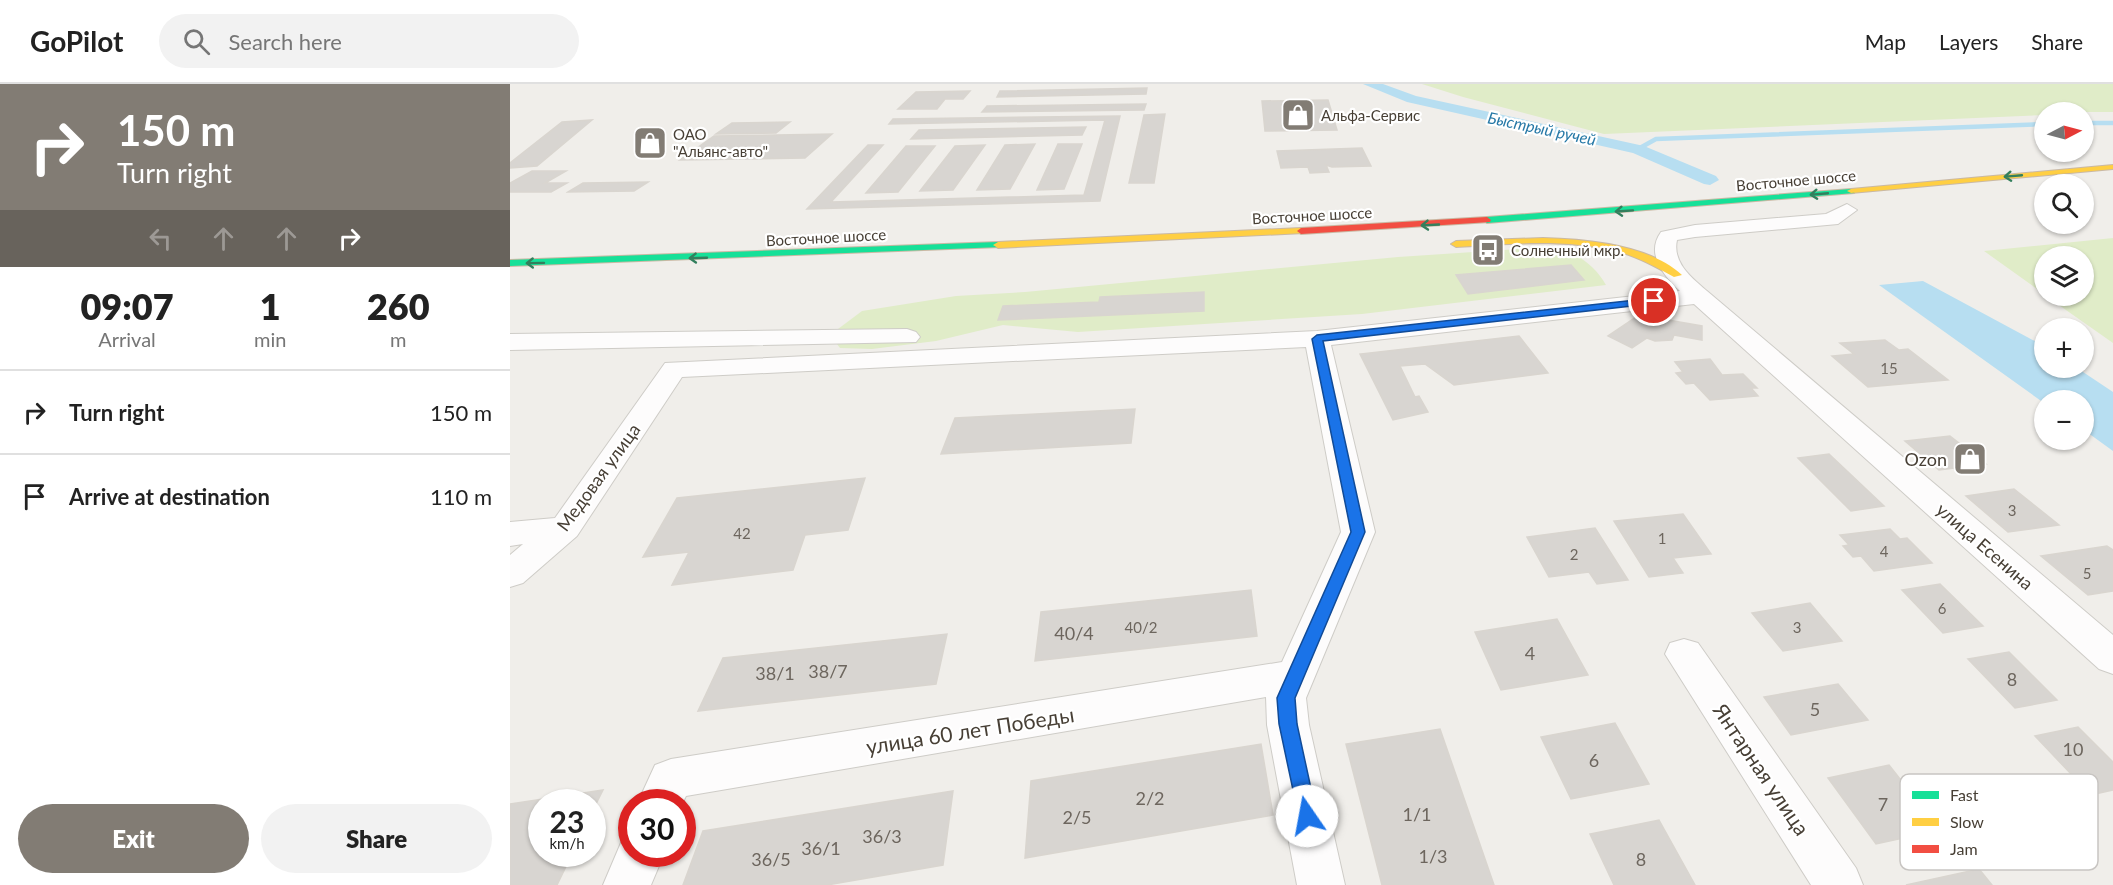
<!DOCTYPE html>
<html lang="en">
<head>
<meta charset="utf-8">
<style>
  body { margin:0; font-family:Lato,sans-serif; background:#f2f2f2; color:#222; height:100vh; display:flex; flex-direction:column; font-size:22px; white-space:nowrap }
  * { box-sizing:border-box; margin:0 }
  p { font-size:20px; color:#767676 }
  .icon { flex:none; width:33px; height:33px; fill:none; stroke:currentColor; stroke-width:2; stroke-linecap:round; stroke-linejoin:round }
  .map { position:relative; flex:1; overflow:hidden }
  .sheet { display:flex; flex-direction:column; background:#fff; width:510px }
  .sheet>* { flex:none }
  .banner { background:#827c74; color:#fff; overflow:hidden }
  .needle { width:39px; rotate:84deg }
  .controls { position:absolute; left:1524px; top:18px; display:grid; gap:12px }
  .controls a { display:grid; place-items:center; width:60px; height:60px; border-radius:50%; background:#fff; box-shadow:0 2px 4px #0004; font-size:30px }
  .speed { position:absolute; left:18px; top:705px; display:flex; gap:12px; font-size:30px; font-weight:700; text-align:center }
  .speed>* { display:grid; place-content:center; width:78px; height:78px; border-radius:50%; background:#fff; box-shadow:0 2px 4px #0004; line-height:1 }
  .speed small { font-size:15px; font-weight:400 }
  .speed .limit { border:9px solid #d22; background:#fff; color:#111 }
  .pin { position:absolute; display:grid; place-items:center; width:51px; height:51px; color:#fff; margin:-26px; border:3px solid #fff; border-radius:50%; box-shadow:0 2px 6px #0007 }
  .me { position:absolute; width:66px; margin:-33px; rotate:348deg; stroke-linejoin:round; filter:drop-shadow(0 0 4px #0008) }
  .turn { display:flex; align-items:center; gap:21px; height:126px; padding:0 18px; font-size:27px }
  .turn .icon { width:78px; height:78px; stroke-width:2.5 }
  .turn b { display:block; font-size:42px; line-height:51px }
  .lanes { display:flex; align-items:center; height:57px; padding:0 18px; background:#0003; justify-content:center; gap:30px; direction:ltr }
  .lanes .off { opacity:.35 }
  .eta { display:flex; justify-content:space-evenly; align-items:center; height:102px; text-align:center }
  .eta b { font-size:36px; font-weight:800; line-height:42px }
  .cta { display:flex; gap:12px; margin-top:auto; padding:12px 18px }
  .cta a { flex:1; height:69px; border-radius:36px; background:#827c74; color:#fff; font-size:24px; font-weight:800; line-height:69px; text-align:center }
  .cta a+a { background:#f2f2f2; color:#222 }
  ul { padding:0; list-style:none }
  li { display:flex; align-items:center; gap:18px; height:84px; padding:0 18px; border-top:2px solid #e0e0e0 }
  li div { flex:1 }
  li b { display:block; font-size:22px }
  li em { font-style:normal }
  header { display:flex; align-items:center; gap:36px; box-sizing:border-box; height:84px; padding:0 30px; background:#fff; border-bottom:2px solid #e0e0e0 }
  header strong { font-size:28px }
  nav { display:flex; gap:33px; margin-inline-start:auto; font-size:21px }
  .search { width:420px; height:54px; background:#f2f2f2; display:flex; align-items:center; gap:15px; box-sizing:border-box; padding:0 21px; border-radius:33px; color:#767676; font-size:22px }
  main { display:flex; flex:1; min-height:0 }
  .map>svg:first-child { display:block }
  .green { fill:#e0ecc8 }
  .water { fill:#b7def1 }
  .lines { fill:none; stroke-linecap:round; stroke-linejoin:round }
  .stream { stroke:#b7def1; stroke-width:4.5 }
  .canal { fill:#b7def1; fill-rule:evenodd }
  .building { fill:#d8d5d1; stroke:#d9d5cf; stroke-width:1.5 }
  .street-casing { stroke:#ceccc7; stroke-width:2 }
  .fast-casing { stroke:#cab9a4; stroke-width:2 }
  .slow-casing { stroke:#cab9a4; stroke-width:2 }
  .jam-casing { stroke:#cab9a4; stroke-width:2 }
  .street { fill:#fdfcfc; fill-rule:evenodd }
  .fast { fill:#16e098; fill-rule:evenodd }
  .slow { fill:#ffcf43; fill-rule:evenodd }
  .jam { fill:#f24e42; fill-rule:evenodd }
  .oneway { stroke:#337f5d }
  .route { fill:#1a73e8; stroke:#114b97; stroke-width:1.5 }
  .labels { text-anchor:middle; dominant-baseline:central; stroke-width:4.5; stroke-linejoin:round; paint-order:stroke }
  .far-poi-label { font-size:15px; fill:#473f35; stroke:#fff; text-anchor:start }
  .far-street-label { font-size:15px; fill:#473f35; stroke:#fff }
  .number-label { font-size:15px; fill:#6d665e }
  .far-water-label { font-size:16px; font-style:italic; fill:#2779a7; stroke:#fff }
  .poi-label { font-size:18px; fill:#473f35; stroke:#fff; text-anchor:end }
  .street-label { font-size:18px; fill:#473f35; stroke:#fff }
  .near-number-label { font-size:18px; fill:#6d665e }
  .near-street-label { font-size:21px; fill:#473f35; stroke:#fff }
  .key { fill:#fff; stroke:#c8c5c2; stroke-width:1.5 }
  .key-label { font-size:16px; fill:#473f35 }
</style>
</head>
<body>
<header>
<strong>GoPilot</strong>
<div class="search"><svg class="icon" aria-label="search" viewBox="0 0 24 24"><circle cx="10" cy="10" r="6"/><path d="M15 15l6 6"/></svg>Search here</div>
<nav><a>Map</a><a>Layers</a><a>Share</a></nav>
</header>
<main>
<section class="sheet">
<div class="banner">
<div class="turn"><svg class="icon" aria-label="right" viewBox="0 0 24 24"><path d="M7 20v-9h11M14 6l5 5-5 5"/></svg><div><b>150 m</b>Turn right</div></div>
<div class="lanes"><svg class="icon off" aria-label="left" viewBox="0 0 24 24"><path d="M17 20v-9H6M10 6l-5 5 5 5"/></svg><svg class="icon off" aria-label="ahead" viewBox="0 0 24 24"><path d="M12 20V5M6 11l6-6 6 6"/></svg><svg class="icon off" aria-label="ahead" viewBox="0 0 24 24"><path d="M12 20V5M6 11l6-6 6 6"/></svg><svg class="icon" aria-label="right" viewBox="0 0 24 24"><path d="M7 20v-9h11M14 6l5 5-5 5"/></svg></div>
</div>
<div class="eta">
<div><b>09:07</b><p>Arrival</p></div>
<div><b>1</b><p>min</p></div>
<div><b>260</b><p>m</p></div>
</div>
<ul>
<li><svg class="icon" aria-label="right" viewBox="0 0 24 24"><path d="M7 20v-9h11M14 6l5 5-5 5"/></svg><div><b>Turn right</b></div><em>150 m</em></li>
<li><svg class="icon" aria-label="arrive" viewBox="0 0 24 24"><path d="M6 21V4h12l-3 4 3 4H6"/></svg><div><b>Arrive at destination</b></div><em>110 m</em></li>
</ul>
<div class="cta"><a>Exit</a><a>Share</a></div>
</section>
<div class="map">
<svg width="1603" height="801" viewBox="0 0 1603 801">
  <rect width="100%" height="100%" fill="#f0eeea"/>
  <path class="green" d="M912,0H1603V28H1534V31L1094,50L953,13Z
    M1603,154V259L1536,212H1574V172H1534V210L1474,167Z
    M1040,163C1063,165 1085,181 1096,201L852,230L568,248L493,241L426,257L362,265L330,264L320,251L352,227L446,212L515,208L888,173Z"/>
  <path class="water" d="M1413,197L1534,262V284H1567L1603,308V367L1574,346V316H1534V319L1369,201Z"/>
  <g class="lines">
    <path class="stream" d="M1574,39H1603
      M1128,65L1146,55L1534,40"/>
    <path class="canal" d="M853,0H873L906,12L1134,62L1206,92L1209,96L1200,101L1194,100L1123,69L897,18Z"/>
  </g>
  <path class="building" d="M637,4L636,10L487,13L490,7Z
    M460,7L453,15H435L427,25H388L406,8Z
    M818,16L827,46L755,47L752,17Z
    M636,20L634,26L472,28L477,22Z
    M655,30L644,99H619L634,31Z
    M610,32L590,117L297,125L358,61H373L321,118L574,111L595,36L379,40L383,35Z
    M82,36L27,82L0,84V79L52,38Z
    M280,38L266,49L206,50L222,39Z
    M576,43L572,51L401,55L409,46Z
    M322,50L295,74L170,76L204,52Z
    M525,60L500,105L467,106L495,61Z
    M548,60H572L554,105L527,106Z
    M475,61L443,106L410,107L445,62Z
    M396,62H425L388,108L356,109Z
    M852,64L861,82L822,83L816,81L819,88L800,89L798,83L771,84L767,67Z
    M22,87H56L35,99H57L41,108H0V99Z
    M138,98L124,107L58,108L73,99Z
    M1061,181L1074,196L958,210L946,191Z
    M694,208V227L488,236L493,222L589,218L590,213Z
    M1129,231L1192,242V256L1164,251L1162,256L1145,257L1137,254L1122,264L1098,252Z
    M1009,252L1038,289L944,301L915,280L890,282L905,313L909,312L918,328L883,336L850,270Z
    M1375,256L1389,266L1398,265L1438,296L1358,303L1322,272L1344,270L1330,259Z
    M1200,275L1212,291L1233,290L1247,304H1241L1248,312L1200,316L1184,299L1176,300L1166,289L1173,288L1165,278Z
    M625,325L621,359L431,370L445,334Z
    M1440,352L1476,380L1429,386L1395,357Z
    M1319,370L1374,422L1341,427L1288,374Z
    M355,394L338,446L295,451L283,486L162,501L179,468L133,473L167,414Z
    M1504,405L1549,441L1498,448L1456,412Z
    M1173,430L1201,470L1163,474L1173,489L1139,493L1104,437Z
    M1085,444L1118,496L1087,500L1079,488L1039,493L1017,453Z
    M1380,445L1390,455L1397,454L1422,479L1364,487L1351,472L1343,473L1333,462L1339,461L1330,451Z
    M1597,462L1603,466V507L1578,511L1531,472Z
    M1430,500L1473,542L1433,549L1392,506Z
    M741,506L747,552L525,577L531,528Z
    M1300,519L1332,557L1273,567L1242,529Z
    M1047,535L1078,591L991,606L965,548Z
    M437,550L426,600L188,627L213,574Z
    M1499,568L1547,616L1505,624L1458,575Z
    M1328,600L1358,636L1281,651L1254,613Z
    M1105,639L1139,700L1061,715L1031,653Z
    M1568,643L1603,678V706L1581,711L1525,652Z
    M930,645L984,801H872L836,660Z
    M751,660L763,731L515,774L521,697Z
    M1379,681L1430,746L1366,760L1318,694Z
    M93,706L82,728V718H32V770H62L47,801H0V720Z
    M443,707L433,781L317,801H173L193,747Z
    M1149,736L1185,801H1104L1080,750Z
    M1469,785L1482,801H1396Z"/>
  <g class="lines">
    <defs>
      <path id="street" d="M1337,120L1347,126L1328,140L1185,153L1167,156C1162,179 1182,194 1197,207L1603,551V590L1589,585L1184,220L821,261L865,448L796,614L799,641L835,801H787L757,641L756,613L176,712L172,720L128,718L145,681L161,675L772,578L831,448L796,263L172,293L67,452L13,499L0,503V471L13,460L0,462V438L45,434L155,279L807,247L1170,207C1154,192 1135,170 1151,148L1185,141L1316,130Z
        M397,245L406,248L410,253L406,258L0,266V250Z
        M1174,555L1188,559L1346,784L1353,801H1301L1155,570L1160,559Z
        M122,750V770H154L141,801H93L113,754Z"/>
      <path id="fast" d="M1341,105L1345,107L1344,109L977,139L973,136L977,133Z
        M488,158L493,161L491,163L0,182V176Z"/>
      <path id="slow" d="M1603,81V85L1341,109L1337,107L1341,105Z
        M791,144L795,147L794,149L488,164L483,161L488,158Z
        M1033,154C1075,155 1140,161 1172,191L1164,193C1146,183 1128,173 1109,168C1056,154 1000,160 946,163L941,160L946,157Z"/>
      <path id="jam" d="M977,133L981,136L980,138L791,150L787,147L791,144Z"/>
    </defs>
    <use href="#street" class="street-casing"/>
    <use href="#fast" class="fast-casing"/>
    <use href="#slow" class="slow-casing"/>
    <use href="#jam" class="jam-casing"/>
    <use href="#street" class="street"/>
    <use href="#fast" class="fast"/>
    <use href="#slow" class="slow"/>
    <use href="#jam" class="jam"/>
  </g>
  <defs><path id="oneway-shaft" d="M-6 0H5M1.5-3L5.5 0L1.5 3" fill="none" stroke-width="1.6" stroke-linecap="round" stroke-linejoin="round" transform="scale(1.5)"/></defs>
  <g class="oneway">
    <use href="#oneway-shaft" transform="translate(1503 92) rotate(175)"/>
    <use href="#oneway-shaft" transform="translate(1309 110) rotate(175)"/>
    <use href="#oneway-shaft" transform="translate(1114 127) rotate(176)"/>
    <use href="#oneway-shaft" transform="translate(920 141) rotate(177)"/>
    <use href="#oneway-shaft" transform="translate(188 174) rotate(178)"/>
    <use href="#oneway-shaft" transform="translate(25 179) rotate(179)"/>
  </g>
  <path class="route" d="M1144,214L1149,217L1148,219L813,257L855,448L785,614L787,640L807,732L804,739L797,742L790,739L769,640L767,614L841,448L802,255L807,251Z"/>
  <defs>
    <symbol id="shop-square" viewBox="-11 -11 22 22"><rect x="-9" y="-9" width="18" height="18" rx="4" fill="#827c74" stroke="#fff"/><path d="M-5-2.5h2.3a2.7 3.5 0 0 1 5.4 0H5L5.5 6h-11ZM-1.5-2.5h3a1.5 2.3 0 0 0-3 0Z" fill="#fff"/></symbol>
    <symbol id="bus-square" viewBox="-11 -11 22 22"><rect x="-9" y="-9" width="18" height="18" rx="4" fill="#827c74" stroke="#fff"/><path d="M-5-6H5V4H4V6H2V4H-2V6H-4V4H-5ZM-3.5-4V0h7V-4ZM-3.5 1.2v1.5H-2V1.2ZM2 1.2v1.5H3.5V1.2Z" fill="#fff"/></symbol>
  </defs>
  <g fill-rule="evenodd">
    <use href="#shop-square" x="769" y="12" width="38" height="38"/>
    <use href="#shop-square" x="121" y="40" width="38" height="38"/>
    <use href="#bus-square" x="959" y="147" width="38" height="38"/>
    <use href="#shop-square" x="1441" y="356" width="38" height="38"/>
  </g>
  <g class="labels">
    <g class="far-poi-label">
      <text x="811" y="31">Альфа-Сервис</text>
      <text x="163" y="50">ОАО<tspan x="163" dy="17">"Альянс-авто"</tspan></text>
      <text x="1001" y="166">Солнечный мкр.</text>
    </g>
    <g class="far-street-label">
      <text transform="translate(1286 96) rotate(-5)">Восточное шоссе</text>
      <text transform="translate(802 131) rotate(-3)">Восточное шоссе</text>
      <text transform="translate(316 153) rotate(-3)">Восточное шоссе</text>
    </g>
    <g class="number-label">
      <text x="1379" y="284">15</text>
      <text x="1502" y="426">3</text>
      <text x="232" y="449">42</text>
      <text x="1152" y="454">1</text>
      <text x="1374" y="467">4</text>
      <text x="1064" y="470">2</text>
      <text x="1577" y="489">5</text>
      <text x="1432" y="524">6</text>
      <text x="631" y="543">40/2</text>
      <text x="1287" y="543">3</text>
    </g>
    <g class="far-water-label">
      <text transform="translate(1032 44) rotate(12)">Быстрый ручей</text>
    </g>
    <g class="poi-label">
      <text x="1437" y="375">Ozon</text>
    </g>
    <g class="street-label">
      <text transform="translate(88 393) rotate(-54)">Медовая улица</text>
      <text transform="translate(1475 462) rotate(41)">улица Есенина</text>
    </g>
    <g class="near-number-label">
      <text x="564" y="549">40/4</text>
      <text x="1020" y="569">4</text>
      <text x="318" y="587">38/7</text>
      <text x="265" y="589">38/1</text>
      <text x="1502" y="595">8</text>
      <text x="1305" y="625">5</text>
      <text x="1563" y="665">10</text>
      <text x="1084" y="676">6</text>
      <text x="640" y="714">2/2</text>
      <text x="1373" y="720">7</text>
      <text x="907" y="730">1/1</text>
      <text x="567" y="733">2/5</text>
      <text x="372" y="752">36/3</text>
      <text x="311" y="764">36/1</text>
      <text x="923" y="772">1/3</text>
      <text x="261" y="775">36/5</text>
      <text x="1131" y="775">8</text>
    </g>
    <g class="near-street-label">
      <text transform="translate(460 646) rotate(-9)">улица 60 лет Победы</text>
      <text transform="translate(1252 685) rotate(56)">Янтарная улица</text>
    </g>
  </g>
  <rect x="1390" y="690" width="198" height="96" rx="9" class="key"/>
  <rect x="1402" y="707" width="27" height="8" fill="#16e098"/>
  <rect x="1402" y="734" width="27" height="8" fill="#ffcf43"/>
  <rect x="1402" y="761" width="27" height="8" fill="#f24e42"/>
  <g class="key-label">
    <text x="1440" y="717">Fast</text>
    <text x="1440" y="744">Slow</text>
    <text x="1440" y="771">Jam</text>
  </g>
</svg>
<div class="controls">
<a><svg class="needle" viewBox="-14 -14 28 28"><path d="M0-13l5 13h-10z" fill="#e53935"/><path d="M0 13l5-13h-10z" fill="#767676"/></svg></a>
<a><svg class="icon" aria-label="search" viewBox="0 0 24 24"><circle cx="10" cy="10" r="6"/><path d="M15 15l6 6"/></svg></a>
<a><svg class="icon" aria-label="layers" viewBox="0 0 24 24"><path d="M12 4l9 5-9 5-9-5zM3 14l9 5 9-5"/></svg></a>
<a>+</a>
<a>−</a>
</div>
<div class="speed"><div>23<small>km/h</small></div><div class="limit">30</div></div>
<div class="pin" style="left:1144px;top:217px;background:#d93025"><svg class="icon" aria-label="arrive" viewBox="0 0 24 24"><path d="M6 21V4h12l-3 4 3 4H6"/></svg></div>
<svg class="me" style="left:797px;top:732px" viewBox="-20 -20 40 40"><circle r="19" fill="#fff"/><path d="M0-13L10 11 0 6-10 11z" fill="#1a73e8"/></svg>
</div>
</main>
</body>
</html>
